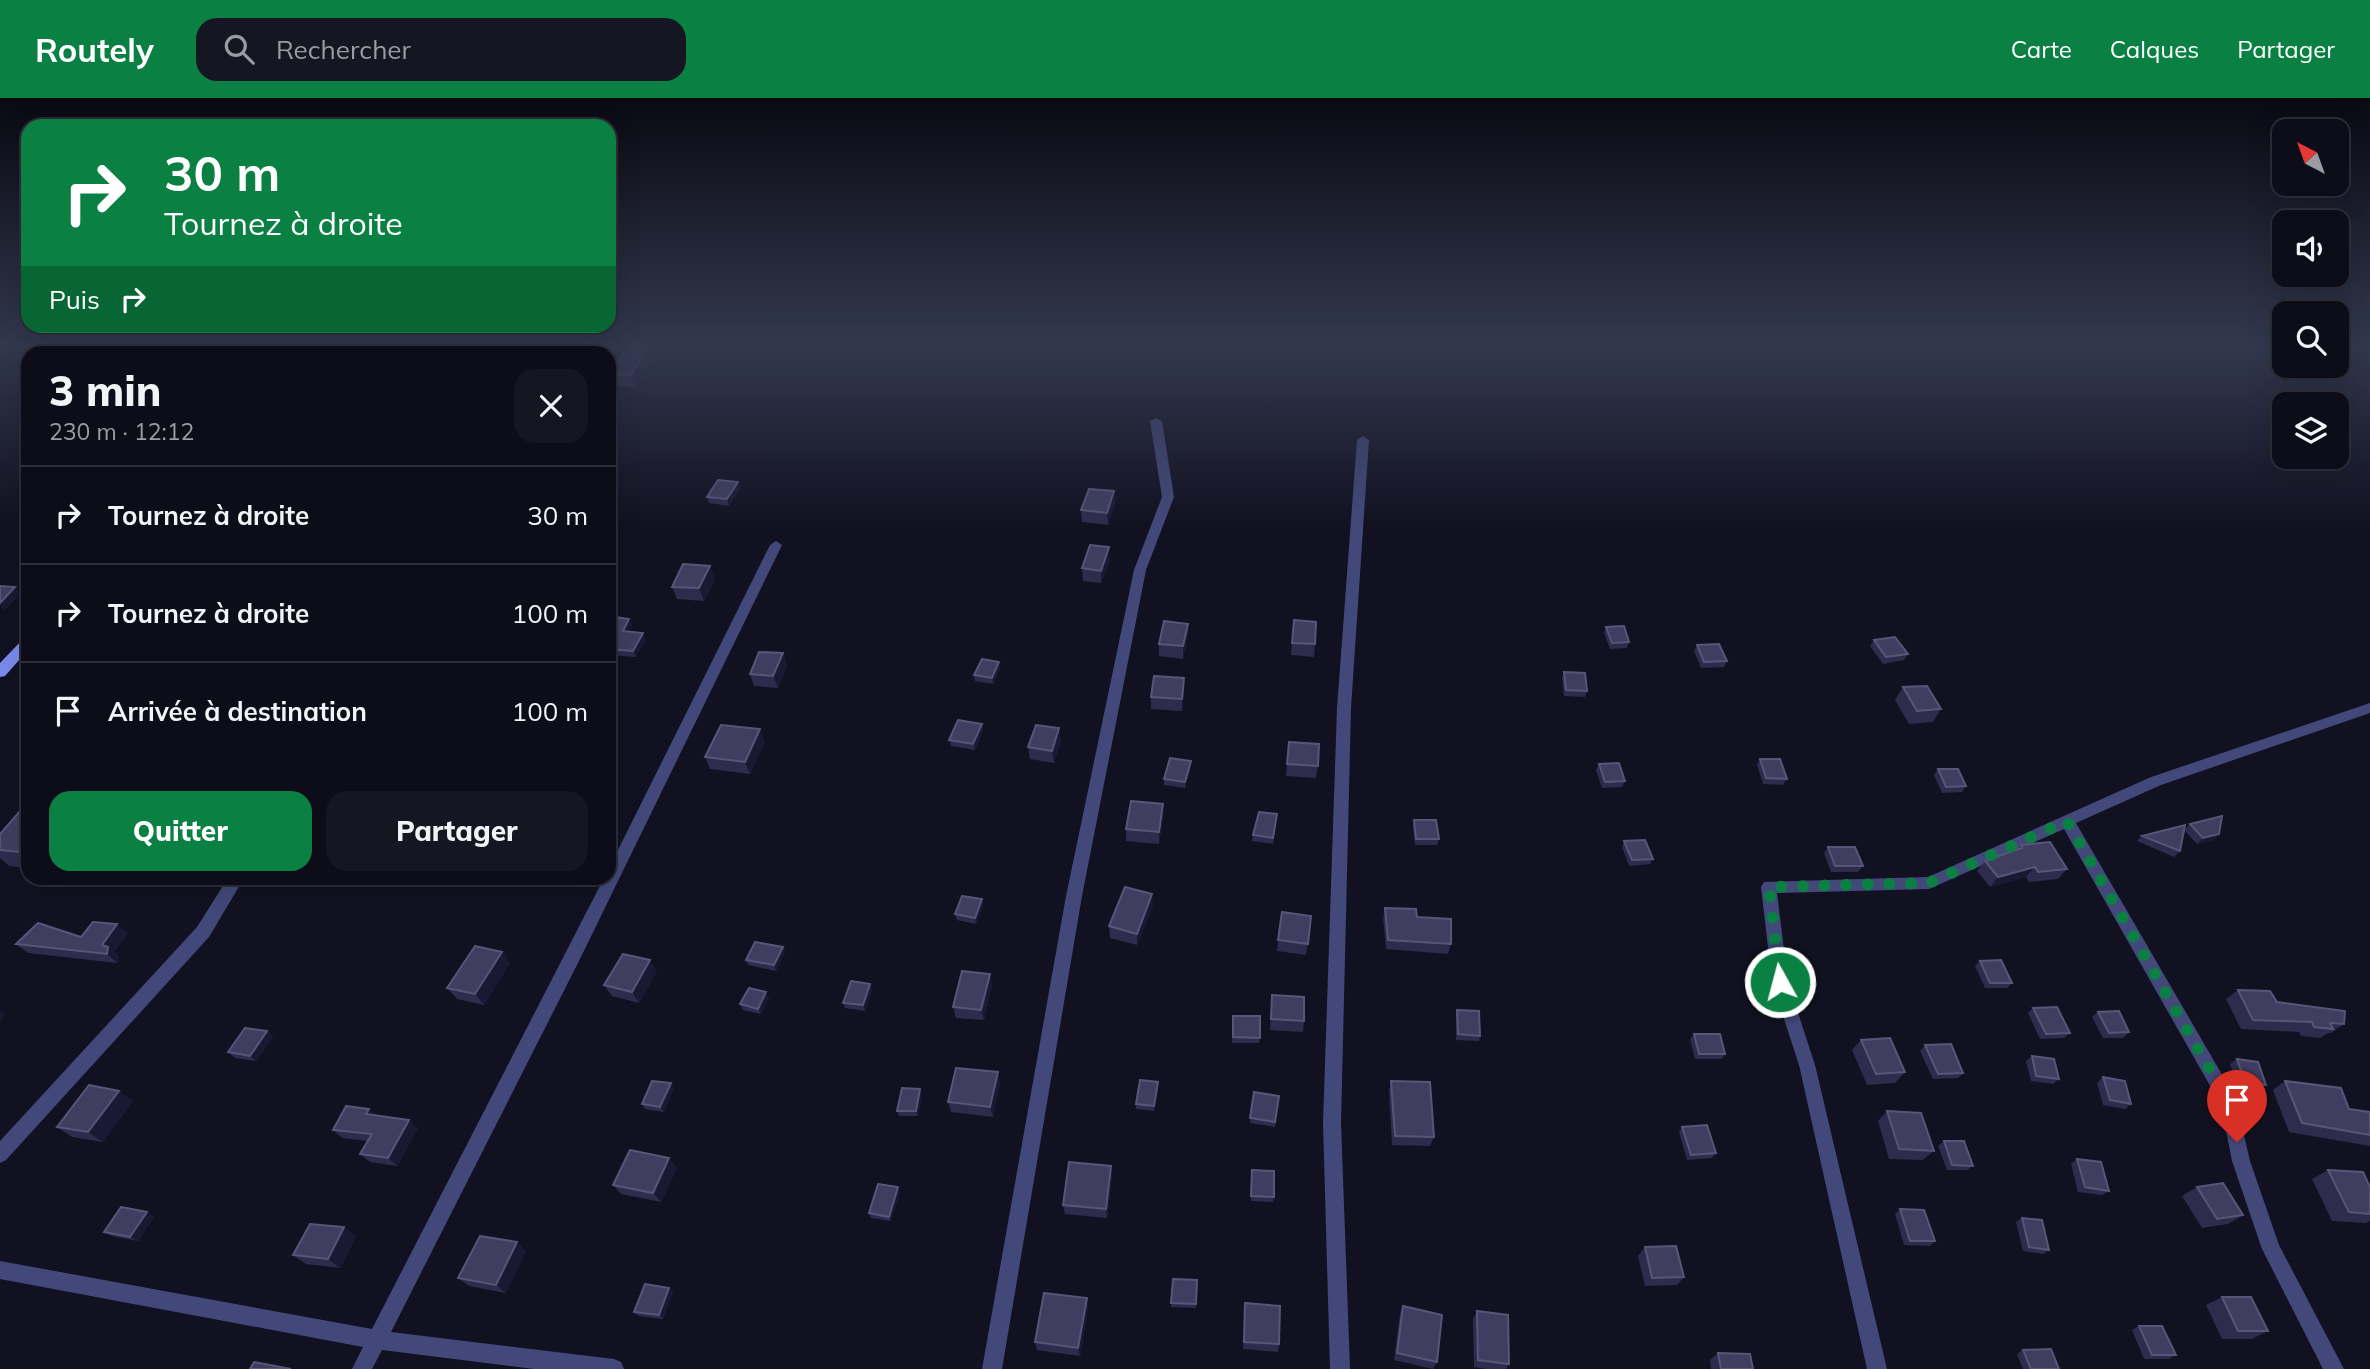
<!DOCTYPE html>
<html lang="fr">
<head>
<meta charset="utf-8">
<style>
  body { margin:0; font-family:Mulish,sans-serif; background:#161622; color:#f1f3f6; height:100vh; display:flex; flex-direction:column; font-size:26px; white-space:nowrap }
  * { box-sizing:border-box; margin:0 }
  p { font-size:23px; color:#9a9ca2 }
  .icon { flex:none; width:38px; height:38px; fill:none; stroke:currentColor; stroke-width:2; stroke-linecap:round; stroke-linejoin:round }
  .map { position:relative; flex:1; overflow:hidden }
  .drawer { position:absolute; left:21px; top:248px; width:595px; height:539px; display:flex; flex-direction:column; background:#0d0d19; border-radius:21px; box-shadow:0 7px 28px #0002,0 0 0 2px #2d2d38 }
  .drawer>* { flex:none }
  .banner { position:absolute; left:21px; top:21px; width:595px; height:214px; border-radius:21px; box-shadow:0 7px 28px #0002,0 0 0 2px #2d2d38; background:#0b8043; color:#fff; overflow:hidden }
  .needle { width:46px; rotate:319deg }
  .tools { position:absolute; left:2272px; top:21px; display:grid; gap:14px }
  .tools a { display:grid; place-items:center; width:77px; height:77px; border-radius:14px; background:#0d0d19; box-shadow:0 7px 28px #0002,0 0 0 2px #2d2d38; font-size:35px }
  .pin { position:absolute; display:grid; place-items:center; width:60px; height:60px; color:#fff; margin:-72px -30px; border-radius:50% 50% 50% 0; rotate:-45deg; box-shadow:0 0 7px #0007 }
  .pin .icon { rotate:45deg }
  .me { position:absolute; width:77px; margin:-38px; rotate:353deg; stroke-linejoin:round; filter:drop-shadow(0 0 5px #0008) }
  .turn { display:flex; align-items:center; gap:24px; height:147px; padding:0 28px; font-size:32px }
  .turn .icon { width:91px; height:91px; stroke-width:2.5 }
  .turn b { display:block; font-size:49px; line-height:60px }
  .then { display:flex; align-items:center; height:66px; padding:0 28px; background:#0003; gap:14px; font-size:26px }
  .round { display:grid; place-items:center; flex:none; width:74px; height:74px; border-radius:21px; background:#161622 }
  .overview { display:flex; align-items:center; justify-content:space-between; height:119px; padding:0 28px }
  h1 { font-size:42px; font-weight:800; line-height:52px }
  .cta { display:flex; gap:14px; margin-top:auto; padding:14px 28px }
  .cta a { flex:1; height:80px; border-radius:21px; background:#0b8043; color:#fff; font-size:28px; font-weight:800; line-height:80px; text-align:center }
  .cta a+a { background:#161622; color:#f1f3f6 }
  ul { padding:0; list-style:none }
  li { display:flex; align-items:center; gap:21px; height:98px; padding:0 28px; border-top:2px solid #2d2d38 }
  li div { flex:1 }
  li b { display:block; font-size:26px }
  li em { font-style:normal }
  header { display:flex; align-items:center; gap:42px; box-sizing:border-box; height:98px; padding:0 35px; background:#0b8043; color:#fff }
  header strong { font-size:33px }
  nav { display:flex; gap:38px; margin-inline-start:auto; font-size:24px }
  .search { width:490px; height:63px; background:#161622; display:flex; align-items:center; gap:18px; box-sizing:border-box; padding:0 24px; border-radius:21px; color:#9a9ca2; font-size:26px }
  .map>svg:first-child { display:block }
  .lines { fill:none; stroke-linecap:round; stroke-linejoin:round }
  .stream { stroke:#142d42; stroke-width:5 }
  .street { fill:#42497a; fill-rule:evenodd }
  .secondary { fill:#798bed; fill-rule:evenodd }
  .wall { fill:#2d2c4d }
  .shaded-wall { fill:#1a1934 }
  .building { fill:#3f3e60; stroke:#575678; stroke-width:2 }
  .route { stroke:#0b8043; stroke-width:12; stroke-dasharray:0 21.6 }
</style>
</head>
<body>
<header>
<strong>Routely</strong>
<div class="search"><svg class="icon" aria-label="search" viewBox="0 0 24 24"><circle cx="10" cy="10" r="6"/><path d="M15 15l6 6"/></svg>Rechercher</div>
<nav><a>Carte</a><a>Calques</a><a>Partager</a></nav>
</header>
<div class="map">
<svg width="2370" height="1271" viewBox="0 0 2370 1271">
  <rect width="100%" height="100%" fill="#111121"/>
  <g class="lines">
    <path class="stream" d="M2337,250L2338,279"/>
    <path class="street" d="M1156,320L1162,323L1174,399L1146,472L1082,798L1002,1271H982L1066,798L1134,472L1162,399L1150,323Z
      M1363,338L1369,342L1351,610L1341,1025L1350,1271H1330L1323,1025L1337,610L1357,342Z
      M776,443L782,447L579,863L391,1234L614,1261L621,1264L624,1271H534L382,1252L372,1271H352L363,1249L0,1181V1163L372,1231L604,780H609V770L770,447Z
      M2370,605V615L2161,687L2076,725L2235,999L2250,1063L2279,1147L2344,1271H2323L2262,1151L2232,1063L2221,1007L2064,731L1929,791L1777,795L1788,884L1815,967L1887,1271H1867L1799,967L1772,884L1761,789L1764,784L1928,779L2151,679Z
      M228,780H244L209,839L6,1062L0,1065V1043L197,829Z"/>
    <path class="secondary" d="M304,250H315L312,256H301Z
      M28,539V552L5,578L0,579V565L23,541Z"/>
  </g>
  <path class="wall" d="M626,250H649L653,261L635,290L615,288L610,276Z
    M738,384L740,391L729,408L709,405L707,399Z
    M1114,393L1115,406L1108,427L1082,424L1081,412Z
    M1110,462L1101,485L1083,483L1082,470Z
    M715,481L704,503L677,501L672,489Z
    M609,518L629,521L632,527L628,534L646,541L636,559L609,557Z
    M1294,522L1315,546L1314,559L1291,557Z
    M1188,526V538L1183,561L1159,558V546Z
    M1606,529L1629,544L1627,550L1610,551L1604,535Z
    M1874,542L1908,556L1904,562L1883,566L1870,548Z
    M1697,547L1727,563L1724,569L1701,570L1694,553Z
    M783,555L787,568L778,590L754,588L750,576Z
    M1000,570L993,586L975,583L974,577Z
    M1564,574L1587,593L1585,599L1564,598L1562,580Z
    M1903,589L1941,611L1933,624L1909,626L1895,602Z
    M1184,593L1182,613L1151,611V599Z
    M982,626L983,632L975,652L951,648L949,642Z
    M765,643L750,676L710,671L705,659Z
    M1061,643L1054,665L1030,661L1028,649Z
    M1289,644L1318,668L1316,680L1286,678Z
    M1760,661L1787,681L1783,687L1763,686L1757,667Z
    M1191,663V669L1185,690L1164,687V681Z
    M1599,666L1625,683L1622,689L1602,690L1596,672Z
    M1938,671L1966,688L1962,694L1942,695L1934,677Z
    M28,704V770L9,768L0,760V736Z
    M1163,706V718L1159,746L1126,743V731Z
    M1277,716L1273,746L1252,743L1253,737Z
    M1414,722L1439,741L1437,747H1415L1413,728Z
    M2190,726L2219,736L2213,742L2197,746L2184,732Z
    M2142,738L2180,753L2174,759L2137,743Z
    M1624,743L1653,761L1650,766L1629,768L1622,749Z
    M2021,747L2067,771L2058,781L2029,784L2026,779L1990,789L1977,773L1985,763L2017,752Z
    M1828,749L1863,768L1858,774H1831L1824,755Z
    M300,780H381L376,788Z
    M983,807L976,826L957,822L955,816Z
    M1153,808L1137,847L1110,840L1109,828Z
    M1385,810L1417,819L1451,846L1448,856L1386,851L1383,820Z
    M1282,814L1311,818L1306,857L1277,853Z
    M128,835L114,854L119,858L117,865L28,855L16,846Z
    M783,849L785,854L776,873L748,867L746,862Z
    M502,854L510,865L484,907L457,901L447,890Z
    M1980,863L2012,885L2007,890H1985L1975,868Z
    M657,873L639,905L612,898L604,887Z
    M870,886L872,891L865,913L845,910L843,905Z
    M992,887L984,922L956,920L953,909Z
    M2238,892L2277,904L2344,926L2331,935H2328L2320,940L2301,938L2299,934L2241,931L2226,901Z
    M1272,897L1304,923L1303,934L1270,932Z
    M769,900L761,916L743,912L740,906Z
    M2033,910L2070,935L2064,940L2040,941L2028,915Z
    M1457,912L1480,938L1479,943L1456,942V917Z
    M2098,914L2129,934L2123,940H2103L2092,919Z
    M1233,918L1260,940L1259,945H1232Z
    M267,933L273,939L256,963L235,960L228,954Z
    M1694,936L1725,956L1722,961H1695L1690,941Z
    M1861,942L1905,974L1895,985L1867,987L1852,952Z
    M1925,947L1963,975L1958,980L1933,981L1920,953Z
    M2032,958L2059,981L2053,986L2031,983L2026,963Z
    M2237,961L2266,987L2259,992L2238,989L2230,966Z
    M2103,979L2131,1006L2125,1011L2103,1007L2097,985Z
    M1391,983L1434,1039L1430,1048L1392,1047L1389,993Z
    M2285,983L2349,1011L2370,1014V1048L2289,1034L2273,992Z
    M1000,984L993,1019L951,1014L948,1004Z
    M1158,989L1154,1013L1136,1011V1006Z
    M674,990L664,1014L645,1011L642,1006Z
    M1254,994L1279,998L1275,1029L1250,1025Z
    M922,996L918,1018H899L897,1013Z
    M133,1003L103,1044L72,1039L57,1029Z
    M369,1011L375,1017L418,1030L397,1068L370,1064L360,1056L368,1043L342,1040L333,1032Z
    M1887,1013L1934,1053L1923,1062L1889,1061L1878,1023Z
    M1682,1029L1716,1055L1712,1060L1687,1062L1679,1034Z
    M1944,1043L1973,1068L1967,1072H1947L1938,1048Z
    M2077,1061L2109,1093L2102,1097L2078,1094L2071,1066Z
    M1111,1068L1112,1077L1107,1120L1065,1116L1063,1107Z
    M677,1070L661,1104L621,1096L613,1087Z
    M2328,1072L2370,1089V1123L2366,1125L2332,1123L2312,1081Z
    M1251,1077L1274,1099L1273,1104L1251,1103Z
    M2197,1089L2243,1117L2228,1126L2202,1130L2182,1098Z
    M900,1094L891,1123L871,1120L869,1115Z
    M1900,1111L1935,1143L1930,1148L1904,1147L1895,1116Z
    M154,1118L138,1143L112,1138L104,1134Z
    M2022,1120L2049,1152L2043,1156L2023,1153L2016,1124Z
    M344,1129L356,1138L340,1170L306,1166L293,1157Z
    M517,1144L526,1153L506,1195L469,1188L458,1180Z
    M1645,1149L1684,1179L1677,1187L1645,1188L1638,1158Z
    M1173,1181L1197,1182L1196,1210L1171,1209Z
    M669,1190L673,1194L663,1221L639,1218L634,1214Z
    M2222,1199L2268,1233L2252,1241H2222L2206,1207Z
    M1245,1205L1279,1246L1278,1254L1243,1251Z
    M1403,1208L1437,1264L1433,1271L1394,1262L1400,1216Z
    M1088,1209L1080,1258L1037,1252L1035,1244Z
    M1477,1213L1509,1266L1506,1271H1486L1474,1269L1473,1221Z
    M2139,1228L2176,1257L2168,1261H2144L2132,1232Z
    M2023,1252L2059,1271H2023L2017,1256Z
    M1718,1255L1753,1271H1711L1710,1262Z"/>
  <path class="shaded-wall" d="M648,250H649L653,261L635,290L631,277Z
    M738,384L740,391L729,408L727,401Z
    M1114,393L1115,406L1108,427L1107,415Z
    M1109,449L1110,462L1101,485V473Z
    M710,468L715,481L704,503L699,490Z
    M15,489L21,495L5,513L0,508V505Z
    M629,521L632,527L625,539L623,533Z
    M1188,526V538L1183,561V548Z
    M643,535L646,541L636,559L633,553Z
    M783,555L787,568L778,590L773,578Z
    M999,564L1000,570L993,586L992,580Z
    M1184,580V593L1182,613V601Z
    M982,626L983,632L975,652L973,646Z
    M1059,630L1061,643L1054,665L1052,653Z
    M760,631L765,643L750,676L745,664Z
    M1191,663V669L1185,690V684Z
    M1163,706V718L1159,746V734Z
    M2219,736L2213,742L2197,746L2203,740Z
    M28,744V761L20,754Z
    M2035,769L2026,779L1990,789L1998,779Z
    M370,780H381L376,788Z
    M1152,796L1153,808L1137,847V836Z
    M982,801L983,807L976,826L975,820Z
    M117,826L128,835L114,854L119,858L117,865L107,856L102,847Z
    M783,849L785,854L776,873L774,867Z
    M502,854L510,865L484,907L475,896Z
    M650,862L657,873L639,905L632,894Z
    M990,876L992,887L984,922L981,912Z
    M870,886L872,891L865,913L863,907Z
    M766,894L769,900L761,916L758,911Z
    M0,912L6,916L0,923Z
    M267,933L273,939L256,963L250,958Z
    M998,974L1000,984L993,1019L990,1009Z
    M671,985L674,990L664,1014L660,1009Z
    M920,991L922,996L918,1018L916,1013Z
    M119,993L133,1003L103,1044L88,1034Z
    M369,1011L378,1019L366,1016Z
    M409,1022L418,1030L397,1068L388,1060Z
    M669,1060L677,1070L661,1104L653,1095Z
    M1111,1068L1112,1077L1107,1120L1106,1111Z
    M898,1089L900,1094L891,1123L889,1119Z
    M147,1114L154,1118L138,1143L130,1139Z
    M344,1129L356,1138L340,1170L328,1161Z
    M517,1144L526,1153L506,1195L496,1187Z
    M669,1190L673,1194L663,1221L659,1217Z
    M1087,1200L1088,1209L1080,1258L1078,1250Z"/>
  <path class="building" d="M626,250H648L631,277L610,276Z
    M718,382L738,384L727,401L707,399Z
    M1089,391L1114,393L1107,415L1081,412Z
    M1090,447L1109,449L1101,473L1082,470Z
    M683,466L710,468L699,490L672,489Z
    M0,488L15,489L0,505Z
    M609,518L629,521L623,533L643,535L633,553L609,551Z
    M1294,522L1316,524L1315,546L1292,545Z
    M1164,523L1188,526L1183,548L1159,546Z
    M1624,528L1629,544L1612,545L1606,529Z
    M1895,539L1908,556L1886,559L1874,542Z
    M1719,546L1727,563L1704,564L1697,547Z
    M759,554L783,555L773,578L750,576Z
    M982,561L999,564L992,580L974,577Z
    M1564,574L1585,575L1587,593L1566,592Z
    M1154,578L1184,580L1182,601L1151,599Z
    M1927,588L1941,611L1917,613L1903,589Z
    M958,622L982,626L973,646L949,642Z
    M721,627L760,631L745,664L705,659Z
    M1036,627L1059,630L1052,653L1028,649Z
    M1289,644L1319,646L1318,668L1287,666Z
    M1170,660L1191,663L1185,684L1164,681Z
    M1760,661H1780L1787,681L1766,680Z
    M1619,665L1625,683L1605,684L1599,666Z
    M1938,671H1958L1966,688L1946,689Z
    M1131,703L1163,706L1159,734L1126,731Z
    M28,704V744L20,754L0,752V736Z
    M1259,714L1277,716L1273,740L1253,737Z
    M2222,718L2219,736L2203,740L2190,726Z
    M1414,722H1436L1439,741H1416Z
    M2185,727L2180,753L2142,738Z
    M1645,742L1653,761L1632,762L1624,743Z
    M2050,744L2067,771L2038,774L2035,769L1998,779L1985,763L2022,750L2021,747Z
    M1828,749H1855L1863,768H1835Z
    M1125,789L1152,796L1137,836L1109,828Z
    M962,798L982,801L975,820L955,816Z
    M1385,810L1416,811L1417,819L1451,821V846L1388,842Z
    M1282,814L1311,818L1308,846L1278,842Z
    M93,824L117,826L102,847L108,849L107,856L16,846L38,825L81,839Z
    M755,844L783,849L774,867L746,862Z
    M475,848L502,854L475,896L447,890Z
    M623,856L650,862L632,894L604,887Z
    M2001,862L2012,885H1990L1980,863Z
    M962,873L990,876L981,912L953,909Z
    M851,883L870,886L863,907L843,905Z
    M749,890L766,894L758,911L740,906Z
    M2238,892L2270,893L2277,904L2345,913L2344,926L2330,925L2333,931L2314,929L2312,924L2253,922Z
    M1272,897L1304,899V923L1271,921Z
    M2057,909L2070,935L2046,936L2033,910Z
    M1457,912L1479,913L1480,938L1458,936Z
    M2119,913L2129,934L2109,935L2098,914Z
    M1233,918H1260V940L1233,939Z
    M245,930L267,933L250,958L228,954Z
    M1694,936H1720L1725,956H1699Z
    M1890,940L1905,974L1876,976L1861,942Z
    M1951,946L1963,975L1938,976L1925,947Z
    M2032,958L2054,961L2059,981L2036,978Z
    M2237,961L2258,964L2266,987L2245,984Z
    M956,970L998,974L990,1009L948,1004Z
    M2103,979L2125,983L2131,1006L2110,1002Z
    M1140,982L1158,984L1154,1008L1136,1006Z
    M652,983L671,985L660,1009L642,1006Z
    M1391,983L1430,984L1434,1039L1395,1038Z
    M2285,983L2341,990L2349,1011L2370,1014V1037L2302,1025Z
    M89,987L119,993L88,1034L57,1029Z
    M902,990L920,991L916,1013H897Z
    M1254,994L1279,998L1275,1024L1250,1020Z
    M346,1008L369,1011L366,1016L409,1022L388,1060L360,1056L372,1036L333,1032Z
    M1887,1013L1921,1015L1934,1053L1899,1051Z
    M1707,1027L1716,1055L1691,1057L1682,1029Z
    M1944,1043H1964L1973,1068L1952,1067Z
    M630,1052L669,1060L653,1095L613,1087Z
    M2077,1061L2101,1064L2109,1093L2085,1089Z
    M1069,1064L1111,1068L1106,1111L1063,1107Z
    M1252,1072L1274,1073V1099L1251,1098Z
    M2328,1072L2363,1074L2370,1089V1116L2349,1114Z
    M2223,1085L2243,1117L2217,1121L2197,1089Z
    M878,1086L898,1089L889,1119L869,1115Z
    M121,1109L147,1114L130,1139L104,1134Z
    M1900,1111L1924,1112L1935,1143H1910Z
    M2022,1120L2042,1122L2049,1152L2029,1149Z
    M310,1126L344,1129L328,1161L293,1157Z
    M480,1138L517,1144L496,1187L458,1180Z
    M1676,1148L1684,1179L1652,1180L1645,1149Z
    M1173,1181L1197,1182L1196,1206L1171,1205Z
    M645,1186L669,1190L659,1217L634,1214Z
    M1044,1195L1087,1200L1078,1250L1035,1244Z
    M2222,1199H2251L2268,1233H2238Z
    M1245,1205L1280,1208L1279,1246L1244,1244Z
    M1403,1208L1442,1217L1437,1264L1397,1255Z
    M1477,1213L1508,1217L1509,1266L1478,1262Z
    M2139,1228H2162L2176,1257H2152Z
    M2051,1251L2059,1271H2031L2023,1252Z
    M1718,1255L1750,1256L1753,1271H1721Z
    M254,1264L291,1271H250Z"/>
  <linearGradient id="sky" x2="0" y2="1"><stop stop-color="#090912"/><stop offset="0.58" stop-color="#32384e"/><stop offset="1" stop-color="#32384e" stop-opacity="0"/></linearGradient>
  <rect width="2370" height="428" fill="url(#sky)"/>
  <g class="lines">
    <path class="route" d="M1780,884L1769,789L1929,785L2067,723L2229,1005L2237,1044"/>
  </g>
</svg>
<div class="tools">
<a><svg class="needle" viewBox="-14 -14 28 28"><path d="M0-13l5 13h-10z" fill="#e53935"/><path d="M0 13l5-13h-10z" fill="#9a9ca2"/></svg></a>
<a><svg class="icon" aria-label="sound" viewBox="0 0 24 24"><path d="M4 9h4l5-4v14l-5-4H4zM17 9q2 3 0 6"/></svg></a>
<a><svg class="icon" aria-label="search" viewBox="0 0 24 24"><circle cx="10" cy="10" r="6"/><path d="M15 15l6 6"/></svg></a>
<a><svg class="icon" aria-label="layers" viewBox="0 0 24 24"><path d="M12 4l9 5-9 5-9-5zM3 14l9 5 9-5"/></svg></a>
</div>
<div class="pin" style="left:2237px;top:1044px;background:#d93025"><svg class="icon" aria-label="arrive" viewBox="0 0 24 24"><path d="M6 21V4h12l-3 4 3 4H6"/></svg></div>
<svg class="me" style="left:1780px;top:884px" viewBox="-20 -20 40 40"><circle r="17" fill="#0b8043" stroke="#fff" stroke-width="3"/><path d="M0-11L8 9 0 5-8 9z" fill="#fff"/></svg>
<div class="banner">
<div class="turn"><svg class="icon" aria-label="right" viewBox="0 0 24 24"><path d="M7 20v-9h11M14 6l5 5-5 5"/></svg><div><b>30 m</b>Tournez à droite</div></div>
<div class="then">Puis<svg class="icon" aria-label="right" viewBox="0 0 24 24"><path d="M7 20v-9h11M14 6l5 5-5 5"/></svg></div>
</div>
<section class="drawer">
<div class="overview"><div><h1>3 min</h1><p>230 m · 12:12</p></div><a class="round"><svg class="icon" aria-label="close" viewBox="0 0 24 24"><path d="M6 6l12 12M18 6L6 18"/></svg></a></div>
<ul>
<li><svg class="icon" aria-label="right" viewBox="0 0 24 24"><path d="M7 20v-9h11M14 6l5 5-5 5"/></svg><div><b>Tournez à droite</b></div><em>30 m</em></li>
<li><svg class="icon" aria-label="right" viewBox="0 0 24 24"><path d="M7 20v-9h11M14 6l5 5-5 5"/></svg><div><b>Tournez à droite</b></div><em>100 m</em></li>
<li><svg class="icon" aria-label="arrive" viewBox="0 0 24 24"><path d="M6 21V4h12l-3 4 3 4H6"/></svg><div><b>Arrivée à destination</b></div><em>100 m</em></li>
</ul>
<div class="cta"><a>Quitter</a><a>Partager</a></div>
</section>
</div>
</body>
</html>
